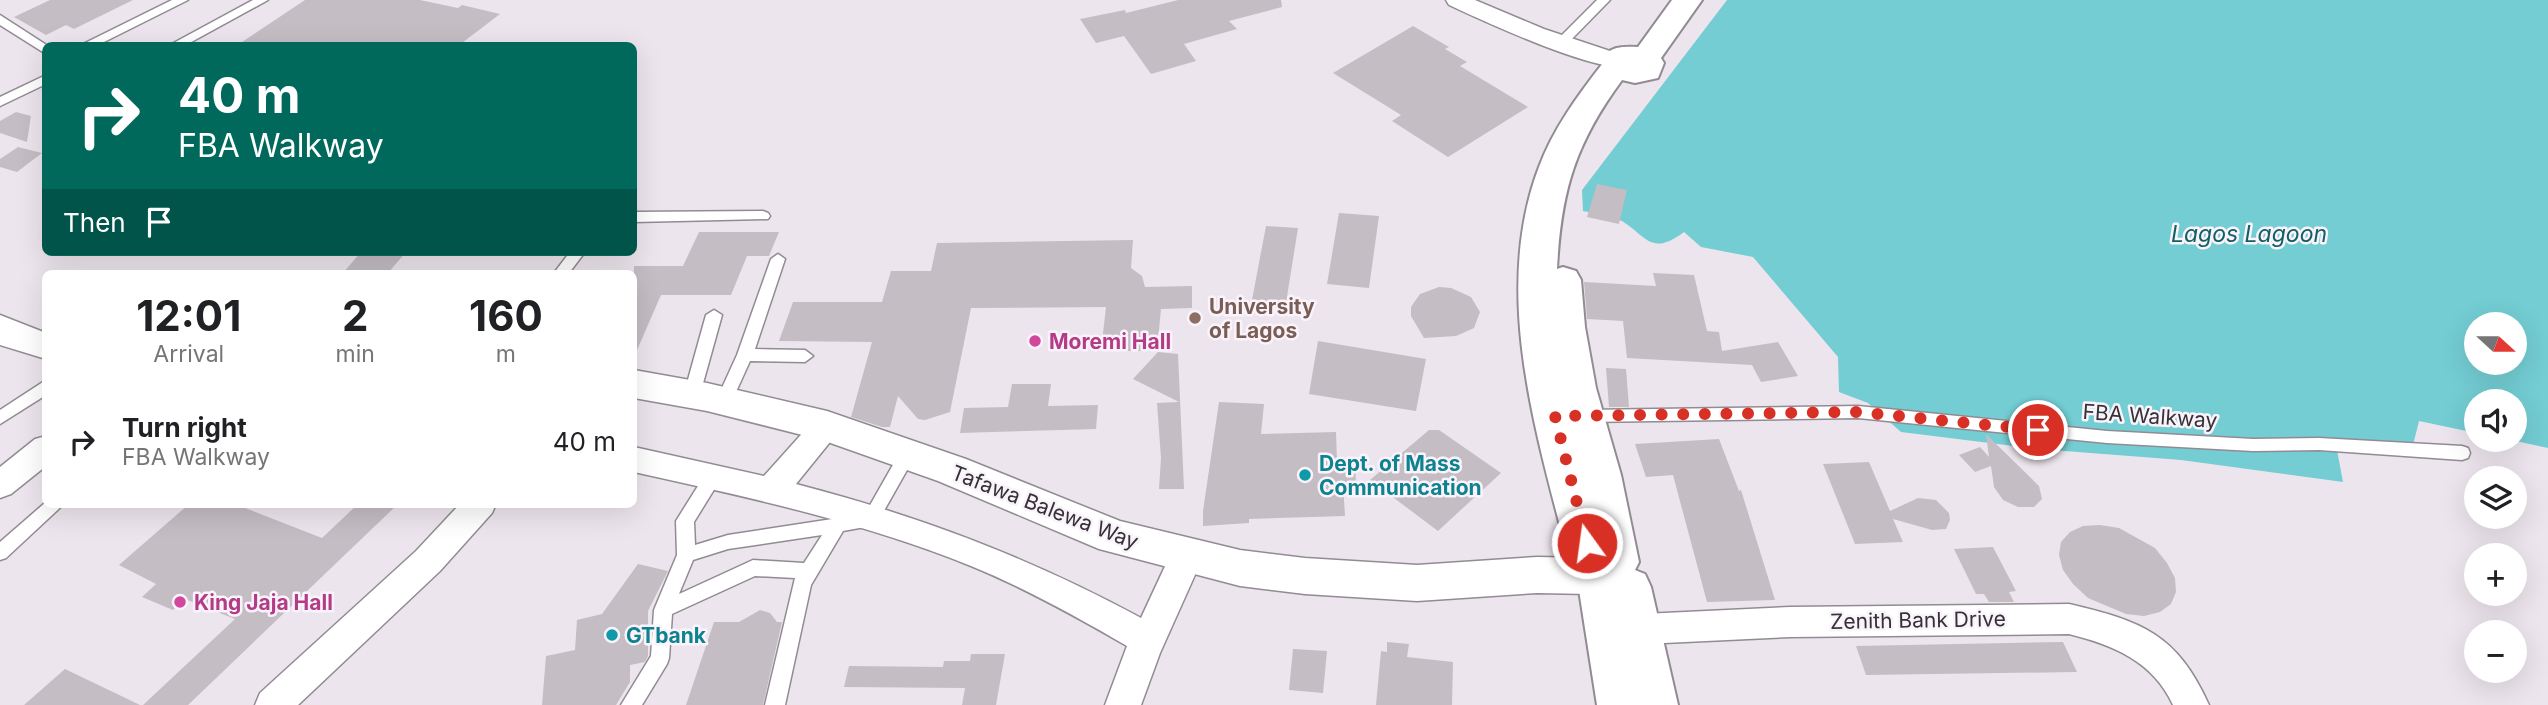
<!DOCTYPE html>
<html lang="en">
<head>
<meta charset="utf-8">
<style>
  body { margin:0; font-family:Inter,sans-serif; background:#f6f6f6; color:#202124; height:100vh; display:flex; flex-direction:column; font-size:26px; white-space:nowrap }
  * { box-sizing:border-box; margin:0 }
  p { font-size:23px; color:#757577 }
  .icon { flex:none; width:38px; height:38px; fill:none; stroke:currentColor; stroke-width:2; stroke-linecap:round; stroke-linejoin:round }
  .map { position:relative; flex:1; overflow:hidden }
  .side { position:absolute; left:42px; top:270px; width:595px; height:238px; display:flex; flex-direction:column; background:#fff; border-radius:10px; box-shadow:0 7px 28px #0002 }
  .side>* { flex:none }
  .top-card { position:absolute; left:42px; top:42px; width:595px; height:214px; border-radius:10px; box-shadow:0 7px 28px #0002; background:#00695c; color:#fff; overflow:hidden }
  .needle { width:46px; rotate:111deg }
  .buttons { position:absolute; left:2464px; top:312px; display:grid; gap:14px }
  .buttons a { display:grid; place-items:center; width:63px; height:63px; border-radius:50%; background:#fff; box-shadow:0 7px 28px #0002; font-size:35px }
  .pin { position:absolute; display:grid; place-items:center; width:60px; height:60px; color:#fff; margin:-30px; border:4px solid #fff; border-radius:50%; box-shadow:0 2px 7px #0007 }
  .me { position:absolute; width:77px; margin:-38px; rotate:346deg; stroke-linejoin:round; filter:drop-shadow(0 0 5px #0008) }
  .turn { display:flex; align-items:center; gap:24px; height:147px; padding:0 21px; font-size:32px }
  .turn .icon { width:91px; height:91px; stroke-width:2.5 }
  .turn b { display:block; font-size:49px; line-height:60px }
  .then { display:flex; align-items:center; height:66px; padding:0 21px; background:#0003; gap:14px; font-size:26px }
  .eta { display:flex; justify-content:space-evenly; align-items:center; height:119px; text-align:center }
  .eta b { font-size:42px; font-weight:700; line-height:49px }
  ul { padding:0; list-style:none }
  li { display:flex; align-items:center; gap:21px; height:105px; padding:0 21px }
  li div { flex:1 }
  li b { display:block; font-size:26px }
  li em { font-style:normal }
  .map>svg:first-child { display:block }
  .water { fill:#73cdd3; fill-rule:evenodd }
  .building { fill:#c4bdc4 }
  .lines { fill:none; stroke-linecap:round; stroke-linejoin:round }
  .service-casing { stroke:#928b93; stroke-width:3 }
  .minor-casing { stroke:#928b93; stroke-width:3 }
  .tertiary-casing { stroke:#928b93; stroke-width:3 }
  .secondary-casing { stroke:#928b93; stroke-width:4 }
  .service { fill:#fff; fill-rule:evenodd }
  .minor { fill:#fff; fill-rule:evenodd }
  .tertiary { fill:#fff; fill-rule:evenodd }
  .secondary { fill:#fff; fill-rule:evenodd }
  .route { stroke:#d93025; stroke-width:12; stroke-dasharray:0 21.6 }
  .education-dot { fill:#8d6e63; stroke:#faf3fb; stroke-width:2.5 }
  .hotel-dot { fill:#d1479c; stroke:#faf3fb; stroke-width:2.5 }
  .culture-dot { fill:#0f9aa8; stroke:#faf3fb; stroke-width:2.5 }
  .labels { text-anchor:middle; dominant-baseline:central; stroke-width:5; stroke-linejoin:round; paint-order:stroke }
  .education-label { font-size:21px; font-weight:bold; fill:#785e54; stroke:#faf3fb; text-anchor:start }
  .hotel-label { font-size:21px; font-weight:bold; fill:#b23c85; stroke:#faf3fb; text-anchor:start }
  .street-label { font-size:21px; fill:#353235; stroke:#faf3fb }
  .culture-label { font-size:21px; font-weight:bold; fill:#0d838f; stroke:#faf3fb; text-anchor:start }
  .water-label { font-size:23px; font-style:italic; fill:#136064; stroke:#faf3fb }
</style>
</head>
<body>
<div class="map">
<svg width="2548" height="705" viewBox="0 0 2548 705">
  <rect width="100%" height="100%" fill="#ede5ed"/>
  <path class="water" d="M1727,0H2548V448L2507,439H2515V401H2476V433L2419,421L2410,457L2337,450L2343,482L2181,460L2039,449L1901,432L1868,403L1839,392L1838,357L1753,257L1701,247L1684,232C1648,259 1646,232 1616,218C1606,213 1593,213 1583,211L1582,190ZM2476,324H2515V362H2476Z"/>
  <path class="building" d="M50,0H133L74,29L66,25L46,35L14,17Z
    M305,0H420L458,8L462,5L500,14L458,46H236Z
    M1178,0H1281L1282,7L1229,21L1237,29L1184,44L1196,61L1151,74L1124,36L1096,43L1080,19L1125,10L1126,13Z
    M1413,26L1449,47L1445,49L1467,62L1460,66L1528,107L1448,157L1392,121L1401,115L1333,73Z
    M16,112L31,116L27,142L0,133V121Z
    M18,147L42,153L17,172L0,167V159Z
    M1597,184L1627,190L1619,224L1587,217Z
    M1339,213L1379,216L1369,288L1327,284Z
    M1266,226L1298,228L1286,303L1252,300Z
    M699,232H779L769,256H747L731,295H661L634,357V266H683Z
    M1133,240L1131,268L1142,276L1145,287L1192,286V308L1161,309L1157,351H1101L1106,307L971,308L950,412L925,420L918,419L898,396L890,427H882L851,417L872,342L779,341L793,302H882L891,271H931L937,243Z
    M361,252H406L388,273H343Z
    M1653,273L1694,275L1707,331L1719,332L1722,351L1778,342L1798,376L1761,382L1752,365L1627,358L1623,321L1587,319L1584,282L1656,286Z
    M1439,287L1451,288L1471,297L1480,312L1474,328L1456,336L1424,338L1411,316V307L1420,294Z
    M1318,341L1426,359L1416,411L1309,394Z
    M1158,352L1178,354L1184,489H1159L1161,458L1157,403L1179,402L1133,379Z
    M1606,368L1626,369L1629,407H1609Z
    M1012,384H1051L1048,406L1098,405L1096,429L960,433L964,408L1008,407Z
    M1219,402L1264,404L1261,434L1336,432L1337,462H1355L1356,484H1343L1345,516L1249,519V523L1203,526V511Z
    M1429,430H1439L1501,473L1438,531L1370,480Z
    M1986,434L2039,486L2042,499L2034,507H2018L2003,500L1994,487L1991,466L1975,472L1959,455L1980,447L1989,457Z
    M1719,439L1739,491L1741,490L1775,600L1707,602L1673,475L1646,477L1635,444Z
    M1869,462L1890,511L1918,498L1936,500L1949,513L1950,520L1946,529L1932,530L1893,519L1903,542L1855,544L1823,464Z
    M189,504H235L322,538L358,504H398L188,705H143L235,619L185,599L173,610L142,597L156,584L119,565Z
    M2100,525L2119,528L2155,548L2167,563L2175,578L2176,592L2171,604L2160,612L2144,616L2126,614L2088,598L2073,584L2063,570L2059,555L2061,542L2070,532L2083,526Z
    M1993,547L2016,591L2009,592L2014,602H1989L1984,594H1976L1954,549Z
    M638,564L668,571L648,611V656L645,662L630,665V682L616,705H542L546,656L575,650L577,620L602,614Z
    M760,610L770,613L777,622H782L763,705H686L714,622H739Z
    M1387,642L1409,644L1407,657L1453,662L1452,705H1376L1381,651L1387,652Z
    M2063,642L2077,672L1866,675L1856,646Z
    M1293,649L1327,651L1323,693L1289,690Z
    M971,654H1005L996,705H962L965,688L844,687L849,666L943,667L944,661H970Z
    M65,669L140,705H24Z"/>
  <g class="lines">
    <defs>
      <path id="service" d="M172,0H188L96,46H79Z
        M253,0H268L184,46H168Z
        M1597,0H1610L1564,47H1556V41Z
        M0,15L48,46H46V54L0,25Z
        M46,75V84L0,106V97Z
        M763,211L768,213L770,216L768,219L634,222V212Z
        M570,252H585L569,273H554Z
        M778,254L785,259L755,349L805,350L813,356L805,362L750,361L730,405H718L716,401L737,355L771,259Z
        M714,310L722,315L700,394L698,398H686L684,394L706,315Z
        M46,380V395L0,424V410Z
        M1858,406L2107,431L2253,439L2319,438L2462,446L2468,448L2470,453L2468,458L2462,460L2319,450L2253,451L2107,443L1858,418L1585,422L1579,420L1577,416L1579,412L1585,410Z
        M908,447L914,449L916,454L876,525L843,531L811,585L785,705H765L795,578L755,576L672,614L669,658L667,664L642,705H621L651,656L654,610L677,555L676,521L708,470L714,468L720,470L723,475L694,522L695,545L728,535L865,514L902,449ZM822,535L804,563L753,560L679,594L693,560L728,549Z
        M46,502L64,504L6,558L0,560V542Z"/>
      <path id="minor" d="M1446,0H1475L1544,29L1625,56L1629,61L1625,66C1596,73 1481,20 1449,5Z
        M827,414L838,418L843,426L796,484C919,516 1028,557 1141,618L1174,547L1186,543L1198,547L1203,557L1160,653L1141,705H1105L1127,646C1077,617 1025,588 971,566C862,522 748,497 634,472V447L764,476L816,418Z
        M46,436V466L11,494L0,498V467L35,439Z
        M460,504H496L492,513L440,571L298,705H255L260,693L416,551Z
        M2069,604C2142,621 2177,634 2209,705H2173C2153,661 2113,645 2069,634L1790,637L1622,645L1610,641L1604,630L1610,619L1622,615L1790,607Z"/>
      <path id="tertiary" d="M0,315L46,333V359L0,345Z
        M634,370L707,383L827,411L966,459L1120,521L1240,550L1305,558L1417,565L1537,557L1591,558L1606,563L1612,576L1606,589L1591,594L1537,593L1417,601L1305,594L1240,586L1099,549L938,481L822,440L707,411L634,398Z"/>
      <path id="secondary" d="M1672,0H1702L1661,58L1664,63L1658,78L1635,83L1622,80C1575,144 1561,191 1557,269L1563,267L1576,271L1581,280L1585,327L1596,388L1621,475L1639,562L1635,570L1645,574L1651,587L1678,705H1597L1579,590L1582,583L1577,581L1571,568C1539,442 1490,295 1539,167C1553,129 1578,95 1603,63C1605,46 1623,46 1638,47Z"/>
    </defs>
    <use href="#service" class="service-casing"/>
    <use href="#minor" class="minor-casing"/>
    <use href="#tertiary" class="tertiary-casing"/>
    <use href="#secondary" class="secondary-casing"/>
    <use href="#service" class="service"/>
    <use href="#minor" class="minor"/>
    <use href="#tertiary" class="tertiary"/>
    <use href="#secondary" class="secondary"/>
  </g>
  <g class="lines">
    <path class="route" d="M1587,543L1555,416L1858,412L2038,430"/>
  </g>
  <circle class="education-dot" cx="1195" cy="318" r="7"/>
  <g class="hotel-dot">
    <circle cx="1035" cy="341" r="7"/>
    <circle cx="180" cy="602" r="7"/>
  </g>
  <g class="culture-dot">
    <circle cx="1305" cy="475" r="7"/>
    <circle cx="612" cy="635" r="7"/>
  </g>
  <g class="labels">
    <g class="education-label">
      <text x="1209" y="306">University<tspan x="1209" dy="24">of Lagos</tspan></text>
    </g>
    <g class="hotel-label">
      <text x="1049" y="341">Moremi Hall</text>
      <text x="194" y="602">King Jaja Hall</text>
    </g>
    <g class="street-label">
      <text transform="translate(2150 416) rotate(4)">FBA Walkway</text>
      <text transform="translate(1045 507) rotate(21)">Tafawa Balewa Way</text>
      <text transform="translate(1918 620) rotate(-1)">Zenith Bank Drive</text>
    </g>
    <g class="culture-label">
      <text x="1319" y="463">Dept. of Mass<tspan x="1319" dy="24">Communication</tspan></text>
      <text x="626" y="635">GTbank</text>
    </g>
    <g class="water-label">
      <text x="2249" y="234">Lagos Lagoon</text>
    </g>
  </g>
</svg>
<div class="buttons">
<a><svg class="needle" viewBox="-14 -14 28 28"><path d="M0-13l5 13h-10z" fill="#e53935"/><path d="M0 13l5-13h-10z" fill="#757577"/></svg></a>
<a><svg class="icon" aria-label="sound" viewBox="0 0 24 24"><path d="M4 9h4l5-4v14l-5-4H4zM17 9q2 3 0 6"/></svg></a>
<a><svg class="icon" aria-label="layers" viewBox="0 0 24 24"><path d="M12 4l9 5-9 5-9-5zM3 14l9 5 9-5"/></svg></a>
<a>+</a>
<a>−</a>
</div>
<div class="pin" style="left:2038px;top:430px;background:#d93025"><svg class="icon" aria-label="arrive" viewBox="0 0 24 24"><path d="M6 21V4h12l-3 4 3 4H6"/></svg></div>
<svg class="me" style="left:1587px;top:543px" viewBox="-20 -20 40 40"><circle r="17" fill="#d93025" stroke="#fff" stroke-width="3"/><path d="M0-11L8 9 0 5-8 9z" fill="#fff"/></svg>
<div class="top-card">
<div class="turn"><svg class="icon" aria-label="right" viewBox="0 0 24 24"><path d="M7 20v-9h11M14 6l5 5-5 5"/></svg><div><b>40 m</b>FBA Walkway</div></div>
<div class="then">Then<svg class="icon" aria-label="arrive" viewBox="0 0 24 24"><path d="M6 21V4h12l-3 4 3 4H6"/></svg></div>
</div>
<section class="side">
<div class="eta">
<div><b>12:01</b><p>Arrival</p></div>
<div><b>2</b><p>min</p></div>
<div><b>160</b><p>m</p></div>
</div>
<ul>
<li><svg class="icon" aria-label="right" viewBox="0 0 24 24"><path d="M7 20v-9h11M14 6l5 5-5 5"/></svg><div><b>Turn right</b><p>FBA Walkway</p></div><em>40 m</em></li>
</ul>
</section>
</div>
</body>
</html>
